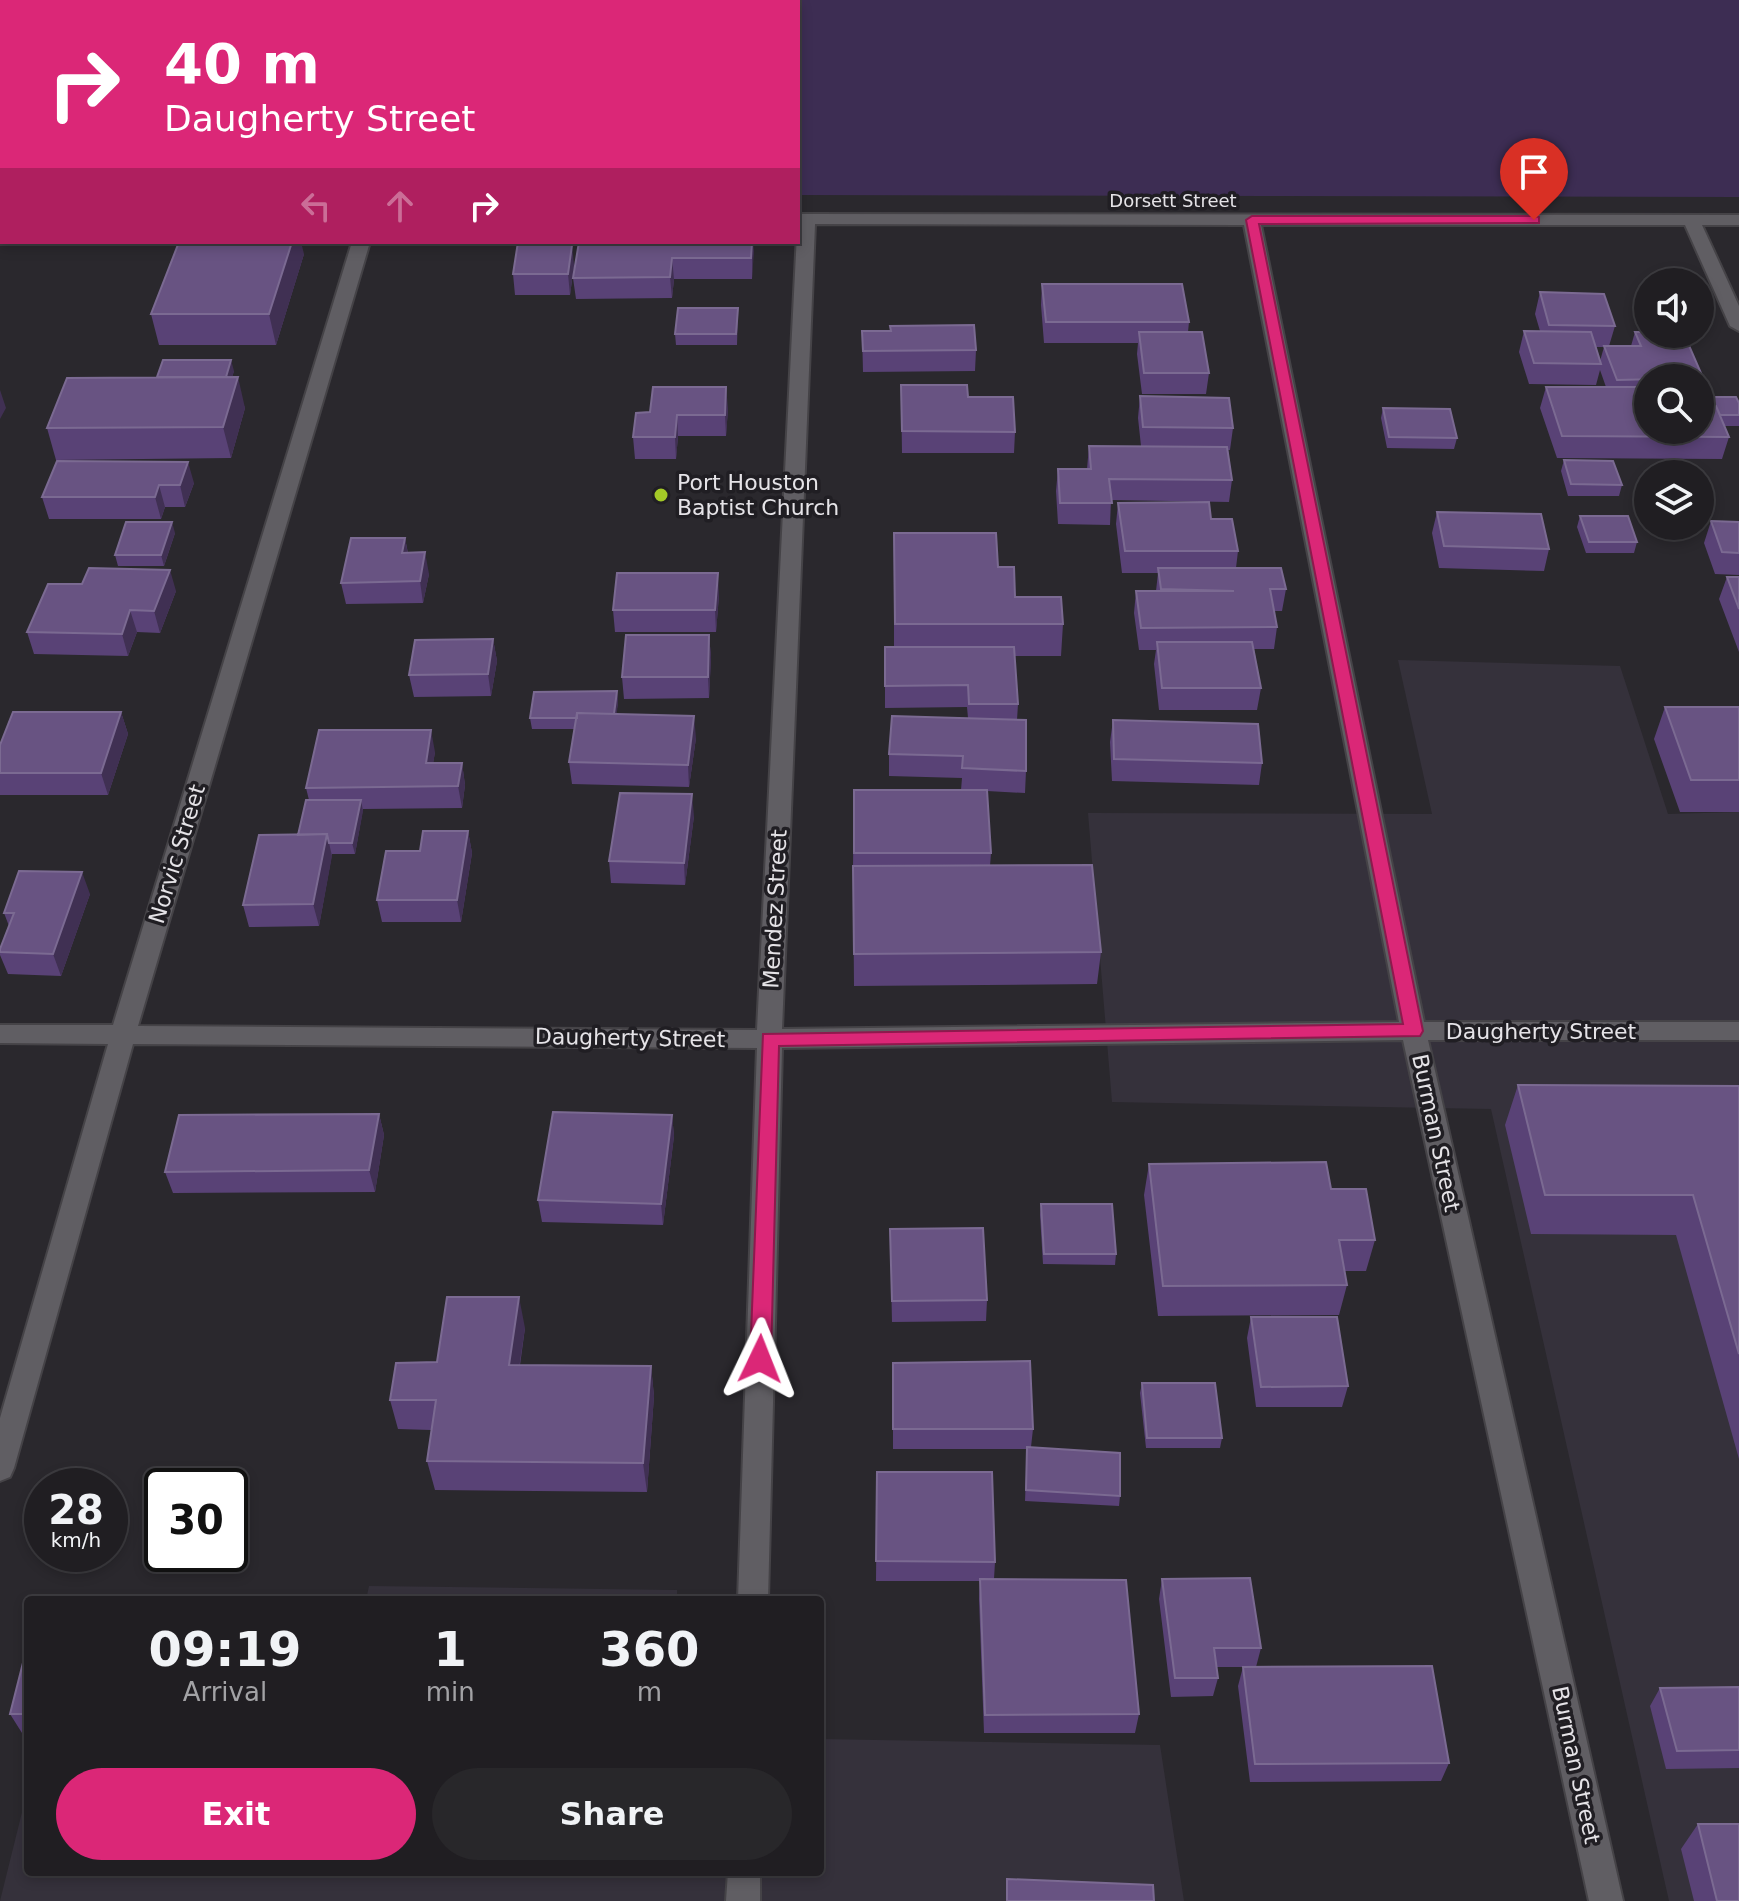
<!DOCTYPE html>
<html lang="en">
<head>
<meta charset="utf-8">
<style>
  body { margin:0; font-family:"DejaVu Sans",sans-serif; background:#28272a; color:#f1f3f6; height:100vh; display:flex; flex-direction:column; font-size:30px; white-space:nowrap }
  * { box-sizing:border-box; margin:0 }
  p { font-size:26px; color:#a2a2a5 }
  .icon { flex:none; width:44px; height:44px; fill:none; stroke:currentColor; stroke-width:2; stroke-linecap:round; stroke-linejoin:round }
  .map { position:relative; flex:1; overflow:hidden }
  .side { position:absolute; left:24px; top:1596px; width:800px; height:280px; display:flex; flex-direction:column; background:#201e22; border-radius:8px; box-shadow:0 4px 12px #0003,0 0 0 2px #3d3c40 }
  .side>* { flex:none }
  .banner { position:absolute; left:0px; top:0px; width:800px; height:244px; box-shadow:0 4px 12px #0003,0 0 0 2px #3d3c40; background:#db2777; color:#fff; overflow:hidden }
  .tools { position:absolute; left:1634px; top:268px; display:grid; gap:16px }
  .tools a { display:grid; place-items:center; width:80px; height:80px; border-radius:50%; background:#201e22; box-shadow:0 4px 12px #0003,0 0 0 2px #3d3c40; font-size:40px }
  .speed { position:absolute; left:24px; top:1468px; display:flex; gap:16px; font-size:40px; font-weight:700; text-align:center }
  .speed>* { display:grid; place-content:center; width:104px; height:104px; border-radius:50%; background:#201e22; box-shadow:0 4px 12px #0003,0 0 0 2px #3d3c40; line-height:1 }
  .speed small { font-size:20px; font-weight:400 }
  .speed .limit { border:4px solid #111; border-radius:12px; background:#fff; color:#111 }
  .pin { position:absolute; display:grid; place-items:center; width:68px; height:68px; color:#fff; margin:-82px -34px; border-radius:50% 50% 50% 0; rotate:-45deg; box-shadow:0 0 8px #0007 }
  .pin .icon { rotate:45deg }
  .me { position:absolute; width:88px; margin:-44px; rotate:2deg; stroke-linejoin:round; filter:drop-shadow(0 0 6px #0008) }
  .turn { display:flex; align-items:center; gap:28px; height:168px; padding:0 32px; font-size:36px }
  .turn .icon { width:104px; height:104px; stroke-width:2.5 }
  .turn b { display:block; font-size:56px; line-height:68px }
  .lanes { display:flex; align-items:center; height:76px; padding:0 32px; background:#0003; justify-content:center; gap:40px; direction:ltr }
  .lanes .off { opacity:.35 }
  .eta { display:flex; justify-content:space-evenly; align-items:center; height:136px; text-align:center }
  .eta b { font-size:48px; font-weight:700; line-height:56px }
  .action { display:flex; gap:16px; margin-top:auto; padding:16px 32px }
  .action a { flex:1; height:92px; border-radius:48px; background:#db2777; color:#fff; font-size:32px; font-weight:700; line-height:92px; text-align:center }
  .action a+a { background:#28272a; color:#f1f3f6 }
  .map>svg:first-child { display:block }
  .built { fill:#35313b }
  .green { fill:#3d2d53 }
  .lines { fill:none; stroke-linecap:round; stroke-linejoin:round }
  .minor-casing { stroke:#454347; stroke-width:4 }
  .minor { fill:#605e63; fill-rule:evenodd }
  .wall { fill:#594276; fill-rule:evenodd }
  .shaded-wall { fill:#403053 }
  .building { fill:#685382; stroke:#7b6a92; stroke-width:2 }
  .route { fill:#db2777; stroke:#8e194d; stroke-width:2 }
  .poi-dot { fill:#a3c927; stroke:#201e23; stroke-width:3 }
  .labels { text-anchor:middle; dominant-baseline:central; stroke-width:7; stroke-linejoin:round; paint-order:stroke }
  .far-street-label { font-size:18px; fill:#e5e3e7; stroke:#201e23 }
  .poi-label { font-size:22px; fill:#e5e3e7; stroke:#201e23; text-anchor:start }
  .street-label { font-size:22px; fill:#e5e3e7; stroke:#201e23 }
</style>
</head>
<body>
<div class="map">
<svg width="1739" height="1901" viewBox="0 0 1739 1901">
  <rect width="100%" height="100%" fill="#2a282d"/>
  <path class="built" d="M1398,660L1620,666L1668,814L1739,812V1901H1669L1491,1109L1112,1102L1088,813L1432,814Z
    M369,1586L677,1590V1600H366Z
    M820,1739L1160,1745L1184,1901H0L28,1788V1872H820Z"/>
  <path class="green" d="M0,0H1739V197L798,195V2H2L0,194Z"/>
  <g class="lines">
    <defs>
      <path id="minor" d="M798,214L1739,215V225H1702L1739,306V331L1730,326L1685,225H1261L1424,1022H1739V1040H1428L1623,1901H1589L1403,1040L782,1048L768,1600H738L757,1048L133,1044L14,1468L10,1477L0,1481V1418L108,1044L0,1043V1025H113L352,242H370L138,1026L757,1030ZM815,224L1244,225L1399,1022L782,1029Z
        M0,218H2V228H0Z
        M728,1872H760V1901H726Z"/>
    </defs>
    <use href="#minor" class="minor-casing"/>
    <use href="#minor" class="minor"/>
  </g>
  <path class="wall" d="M518,242H561V245L574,265L570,295H515L513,274Z
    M579,242H753L752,279H674L672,298L576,299L573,278Z
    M304,254L276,345H159L151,314Z
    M1042,284L1189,322L1188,332L1209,373L1206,394H1142L1137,354L1138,343H1044L1041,305Z
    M1540,292L1615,326L1609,346H1631L1635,332H1648V430L1739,403V426H1724L1729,437L1722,459L1557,458L1540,408L1546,387H1606L1600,370L1596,385L1529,384L1519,352L1524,331H1540L1535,314ZM1596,347H1604L1600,361Z
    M738,308L737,345H676L675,334Z
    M862,331L976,350L975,371L863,372Z
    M234,371L232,377L245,408L231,458L56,460L47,428L157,377Z
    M1700,380H1704L1700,394Z
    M901,385L968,397L1015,432L1014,453H902Z
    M1140,396L1233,428L1230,450H1228L1232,480L1229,502L1111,500L1110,525L1058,524L1056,491L1058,469H1087L1089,446H1141L1138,418Z
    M728,408L726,436H678L676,459H635L633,437L636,413Z
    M1383,408L1457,438L1454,449L1387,448L1381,418Z
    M1564,460L1622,485L1619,496H1568L1561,471Z
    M57,461L194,483L185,507H165L161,519H49L42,497Z
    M1118,503L1211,519L1238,551L1236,568L1286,589L1282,611H1274L1277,627L1274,649H1254L1261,688L1257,710H1159L1154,664L1156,650H1139L1134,613L1136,591H1156L1158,573H1122L1116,524Z
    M1437,512L1549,549L1544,571L1439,568L1432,533Z
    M1580,516L1637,542L1634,553H1586L1577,527Z
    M1711,521L1739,522V575L1715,574L1704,543Z
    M175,533L164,566H118L115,555Z
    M894,533L998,567L1015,597L1063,624L1061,656H1014L1018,704L1017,720L1026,771L1025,793L987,791L991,853L990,866L1101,952L1097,984L854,986L853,866L854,790H961L962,778L889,776V754L968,718L967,707L885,708V647H894Z
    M405,538L408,553L429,574L423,603L346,604L341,583Z
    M1727,577H1739V652L1719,599Z
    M176,591L160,633L137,632L128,656L34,654L27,632Z
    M719,595L716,632H615L613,610Z
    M709,635L711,657L709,698L624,699L622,677Z
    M493,639L497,661L491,696L414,697L409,675Z
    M617,691L618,703L616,714L696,738L689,787L572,784L569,762L575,729H532L530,718Z
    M1665,707H1739V812H1680L1654,739Z
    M121,712L128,734L108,795H0V745Z
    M1113,720L1262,763L1259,785L1112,781L1110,742Z
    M435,752L433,763H462L465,785L462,808L363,809L355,854H332L319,926L249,927L243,905L298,835L309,800L306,788Z
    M694,816L685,885L611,883L609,861Z
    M468,831L472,853L461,922H382L377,900L420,851Z
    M90,894L61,976L8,974L0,955V949L9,926L4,913Z
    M1518,1085L1739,1086V1459L1676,1235L1531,1234L1505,1125Z
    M379,1114L384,1135L375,1192L173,1193L165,1172Z
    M672,1115L674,1136L663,1225L542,1222L538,1200Z
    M1149,1164L1331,1189L1375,1240L1366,1271H1345L1347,1285L1339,1315L1158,1316L1144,1195Z
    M1041,1204L1116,1254L1115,1265L1043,1264L1040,1215Z
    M890,1229L987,1300L986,1321L892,1322Z
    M1251,1317L1348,1386L1342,1407H1256L1247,1338Z
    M525,1328L520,1365L651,1366L654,1396L647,1492L435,1490L427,1461L431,1430L398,1429L390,1400L437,1362Z
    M893,1363L1033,1429L1031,1447L1120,1496L1119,1506L1025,1501L1027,1449H893Z
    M1142,1383L1222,1438L1220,1448H1146L1140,1393Z
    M877,1472L995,1562L994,1579L1139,1714L1135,1733H984L979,1599L980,1581H876Z
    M1162,1579L1261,1648L1256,1667H1216L1218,1678L1213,1696L1171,1697L1159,1599Z
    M28,1643V1733H22L10,1714Z
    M1243,1667L1449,1763L1441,1781L1250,1782L1238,1686Z
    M1739,1687V1768L1666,1769L1650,1706L1660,1688Z
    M1698,1824L1739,1901H1694L1681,1849Z"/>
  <path class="shaded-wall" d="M292,242H301L304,254L276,345L269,314Z
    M752,242H753L754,251L752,279Z
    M572,245L574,265L570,295L568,274Z
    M672,258L674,279L672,298L670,277Z
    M231,360L234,371L225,399L222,389Z
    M238,377L245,408L231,458L223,427Z
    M726,387L728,408L726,436L725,415Z
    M0,390L6,408L0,419Z
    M677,415L678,436L676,459L675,437Z
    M188,462L194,483L185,507L180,485Z
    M159,485L165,507L161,519L155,497Z
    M172,522L175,533L164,566L161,555Z
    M405,538L409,560L402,553Z
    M425,552L429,574L423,603L420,581Z
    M170,570L176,591L160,633L154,611Z
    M718,573L719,595L716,632L715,610Z
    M130,610L137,632L128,656L122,634Z
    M709,635L711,657L709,698L708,677Z
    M493,639L497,661L491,696L488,674Z
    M617,691L618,703L615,728L614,717Z
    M121,712L128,734L108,795L101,773Z
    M694,716L696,738L689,787L688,765Z
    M431,730L435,752L430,785L426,763Z
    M462,763L465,785L462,808L458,786Z
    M692,794L694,816L685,885L684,863Z
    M361,800L363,811L355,854L352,843Z
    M468,831L472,853L461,922L457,900Z
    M327,834L332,856L319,926L313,904Z
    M82,872L90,894L61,976L53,954Z
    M379,1114L384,1135L375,1192L369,1170Z
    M672,1115L674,1136L663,1225L661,1204Z
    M519,1297L525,1328L515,1395L509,1365Z
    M651,1366L654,1396L647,1492L643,1463Z"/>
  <path class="building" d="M179,242H292L269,314H151Z
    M518,242H559V245H572L568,274H513Z
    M579,242H752L751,258H672L670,277L573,278Z
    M1042,284H1182L1189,322H1046Z
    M1540,292L1604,294L1615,326L1549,325Z
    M678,308H738L736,334H675Z
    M974,325L976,350L863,351L862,331H891L890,326Z
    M1524,331L1591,332L1601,364L1534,363Z
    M1139,332H1202L1209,373H1144Z
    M1635,332H1648V334H1684L1704,380H1700V378L1617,380L1604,346H1641Z
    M163,360H231L226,377H157Z
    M238,377L223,427L47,428L67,378Z
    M901,385H967L968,397H1013L1015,432L902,431Z
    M653,387H726L725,415H677L675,437H633L636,413L650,412Z
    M1546,387H1648V430H1700V406H1716L1729,437L1562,436Z
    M1140,396L1229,398L1233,428L1143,427Z
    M1700,397H1736L1739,403V415H1720L1716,406H1700Z
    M1383,408L1450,409L1457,438L1389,437Z
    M1089,446L1227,447L1232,480L1109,479L1112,503H1060L1058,469H1091Z
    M1564,460L1613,461L1622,485L1571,484Z
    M57,461L188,462L180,485H159L155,497H42Z
    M1209,502L1211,519H1232L1238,551H1125L1118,503Z
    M1437,512L1541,514L1549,549L1444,546Z
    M1580,516H1628L1637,542H1589Z
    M1711,521L1739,522V553L1722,552Z
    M126,522H172L161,555H115Z
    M894,533H996L998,567H1014L1015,597H1061L1063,624H895Z
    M351,538H405L402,553L425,552L420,581L341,583Z
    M89,568L170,570L154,611L130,610L122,634L27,632L48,584H82Z
    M1158,568H1281L1286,589H1270L1277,627L1141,628L1136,591H1234L1161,589Z
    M617,573H718L715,610H613Z
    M1727,577H1739V609Z
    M626,635H709L708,677H622Z
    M493,639L488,674L409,675L415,640Z
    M1157,642H1252L1261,688H1162Z
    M885,647H1014L1018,704H969L968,685L885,686Z
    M617,691L614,714L577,713V718H530L534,692Z
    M1665,707H1739V780H1691Z
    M13,712H121L101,773H0V745Z
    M577,713L694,716L688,765L569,762Z
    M892,716L1026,720V771L962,768L963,756L889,754Z
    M1113,720L1258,724L1262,763L1114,759Z
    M319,730H431L426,763H462L458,786L306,788Z
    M854,790H987L991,853H854Z
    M620,793L692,794L684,863L609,861Z
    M306,800H361L352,843H329L327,834L298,835Z
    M423,831H468L457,900H377L386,851H420Z
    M327,834L313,904L243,905L259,835Z
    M1092,865L1101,952L854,954L853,866Z
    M19,871L82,872L53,954L0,952V949L14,913H4Z
    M1518,1085L1739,1086V1354L1693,1195H1545Z
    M553,1112L672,1115L661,1204L538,1200Z
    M379,1114L369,1170L165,1172L179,1115Z
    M1326,1162L1331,1189H1366L1375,1240H1339L1347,1285L1163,1286L1149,1164Z
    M1041,1204H1112L1116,1254H1044Z
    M983,1228L987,1300L892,1301L890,1229Z
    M447,1297H519L509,1365L651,1366L643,1463L427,1461L436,1400H390L396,1363L437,1362Z
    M1251,1317H1337L1348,1386L1261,1387Z
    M1030,1361L1033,1429H893V1363Z
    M1142,1383H1215L1222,1438H1147Z
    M1027,1447L1120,1453V1496L1026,1490Z
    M877,1472H992L995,1562L876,1561Z
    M1250,1578L1261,1648H1214L1218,1678H1175L1162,1579Z
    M980,1579L1126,1580L1139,1714L985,1715Z
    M28,1643V1714H10Z
    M1432,1666L1449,1763L1255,1764L1243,1667Z
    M1739,1687V1750L1677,1751L1660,1688Z
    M1698,1824H1739V1901H1717Z
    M1007,1879L1153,1885L1154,1901H1007Z"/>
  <path class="route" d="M1534,216L1539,217V223L1259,224L1423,1031L1420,1036L779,1046L771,1359L768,1365H753L750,1359L763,1034L1403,1024L1246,220L1252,216Z"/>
  <circle class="poi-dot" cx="661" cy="495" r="8"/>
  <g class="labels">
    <g class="far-street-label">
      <text x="1173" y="200">Dorsett Street</text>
    </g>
    <g class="poi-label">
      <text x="677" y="482">Port Houston<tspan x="677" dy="25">Baptist Church</tspan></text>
    </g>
    <g class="street-label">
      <text transform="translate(177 854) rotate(-73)">Norvic Street</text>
      <text transform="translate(775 909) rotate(-87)">Mendez Street</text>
      <text x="1541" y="1031">Daugherty Street</text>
      <text transform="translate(630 1038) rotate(1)">Daugherty Street</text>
      <text transform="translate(1436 1133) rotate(78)">Burman Street</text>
      <text transform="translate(1576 1765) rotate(78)">Burman Street</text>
    </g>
  </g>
</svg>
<div class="tools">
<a><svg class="icon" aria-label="sound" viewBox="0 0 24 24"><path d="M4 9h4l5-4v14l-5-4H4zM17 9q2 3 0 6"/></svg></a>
<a><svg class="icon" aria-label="search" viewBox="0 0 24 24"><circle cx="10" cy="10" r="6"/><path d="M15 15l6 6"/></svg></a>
<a><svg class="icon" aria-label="layers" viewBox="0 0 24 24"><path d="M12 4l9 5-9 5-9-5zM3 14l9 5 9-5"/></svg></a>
</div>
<div class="speed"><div>28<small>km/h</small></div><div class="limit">30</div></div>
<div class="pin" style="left:1534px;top:220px;background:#d93025"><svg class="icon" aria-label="arrive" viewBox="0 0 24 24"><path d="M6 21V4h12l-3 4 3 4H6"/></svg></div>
<svg class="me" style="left:760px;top:1359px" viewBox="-20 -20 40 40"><path d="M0-17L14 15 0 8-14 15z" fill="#db2777" stroke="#fff" stroke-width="4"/></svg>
<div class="banner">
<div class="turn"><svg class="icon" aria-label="right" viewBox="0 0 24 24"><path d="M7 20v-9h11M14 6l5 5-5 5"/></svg><div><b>40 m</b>Daugherty Street</div></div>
<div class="lanes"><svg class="icon off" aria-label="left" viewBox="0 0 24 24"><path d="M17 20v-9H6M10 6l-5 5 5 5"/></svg><svg class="icon off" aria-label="ahead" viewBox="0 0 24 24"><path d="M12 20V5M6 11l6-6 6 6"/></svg><svg class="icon" aria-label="right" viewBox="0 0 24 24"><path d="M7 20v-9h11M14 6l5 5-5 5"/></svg></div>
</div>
<section class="side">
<div class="eta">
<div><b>09:19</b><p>Arrival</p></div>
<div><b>1</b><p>min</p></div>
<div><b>360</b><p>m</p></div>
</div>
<div class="action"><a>Exit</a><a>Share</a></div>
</section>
</div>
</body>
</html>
